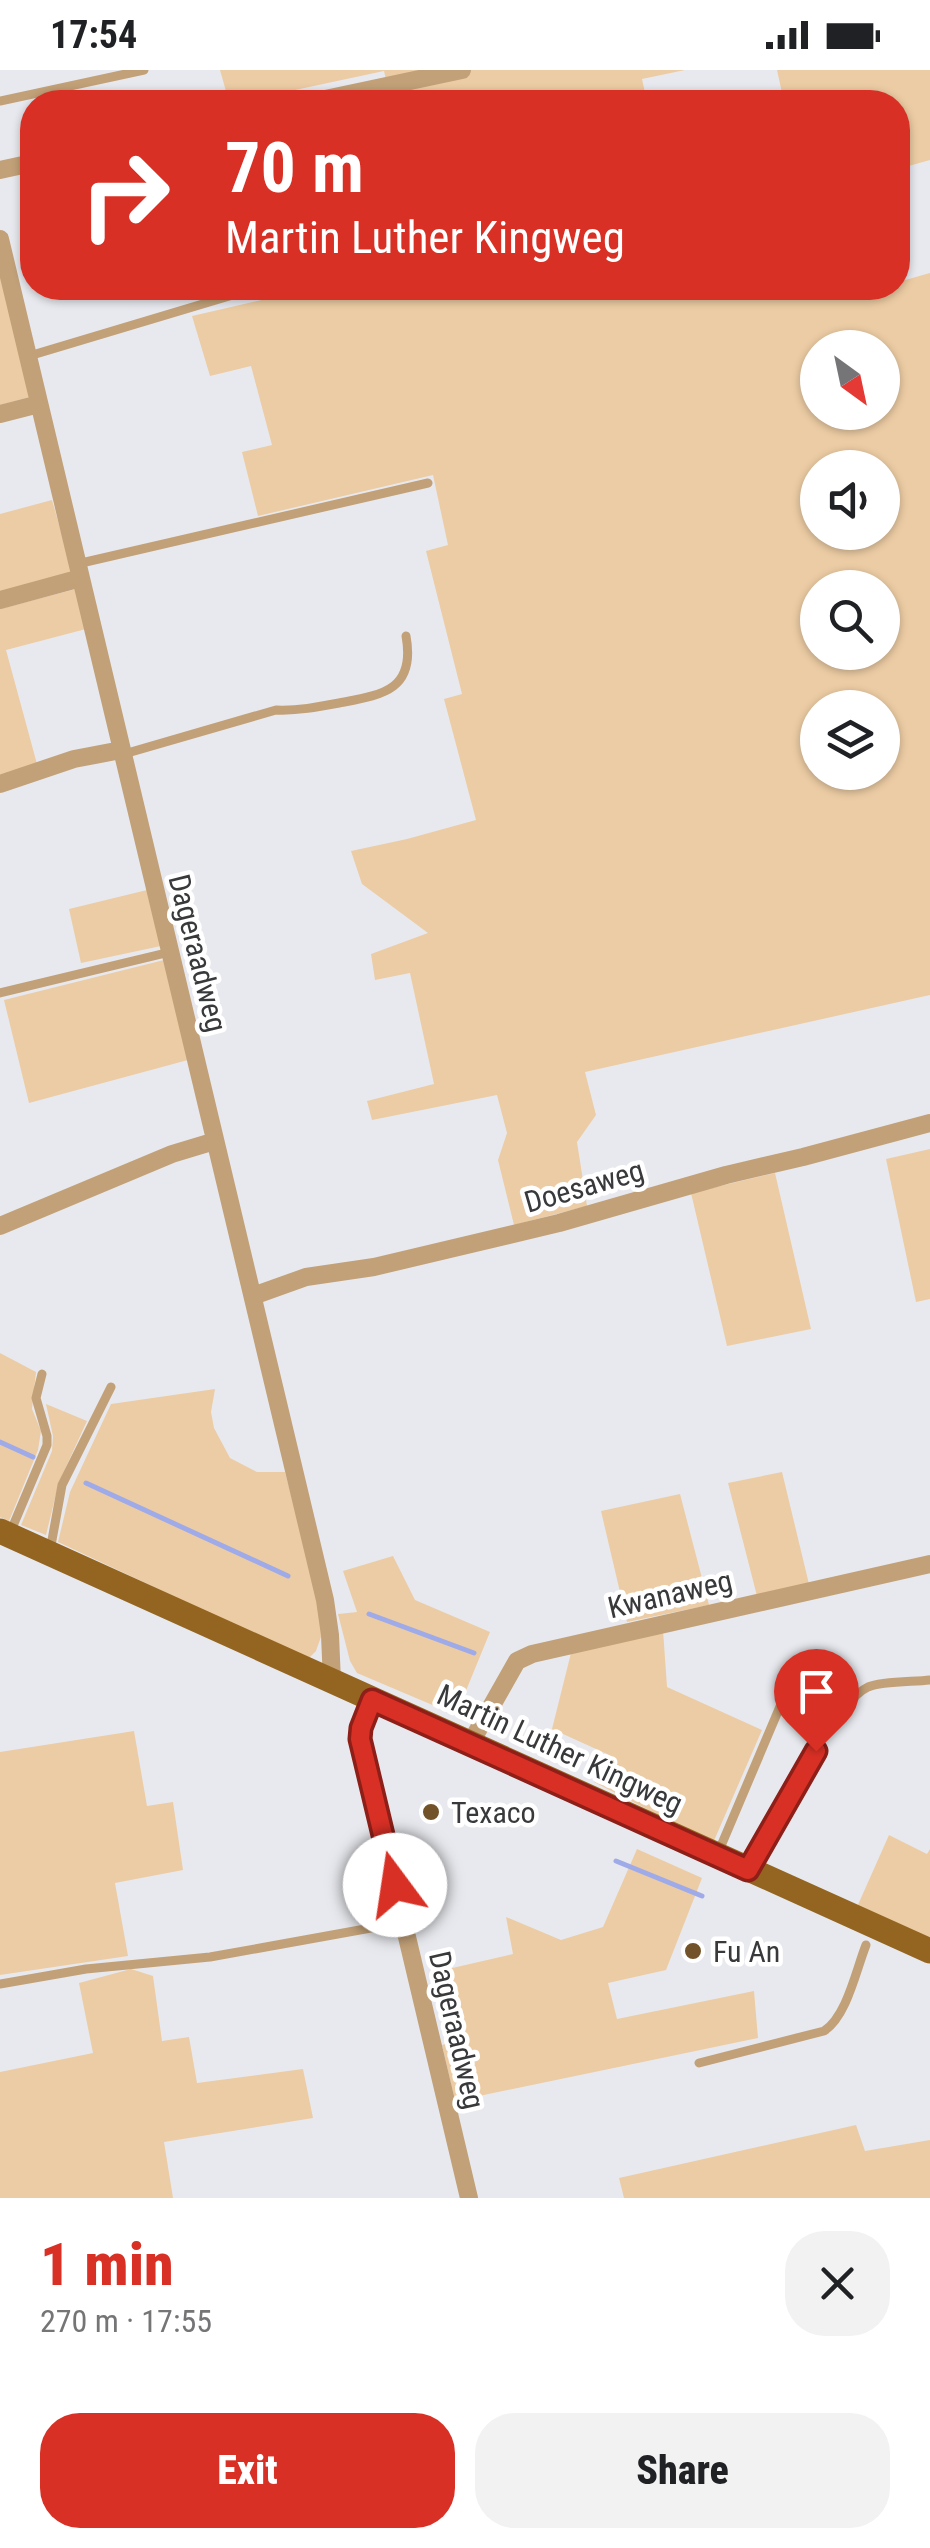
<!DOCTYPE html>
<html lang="en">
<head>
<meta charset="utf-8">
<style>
  body { margin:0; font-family:"Roboto Condensed",sans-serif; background:#f2f2f2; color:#202124; height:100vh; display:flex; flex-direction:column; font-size:38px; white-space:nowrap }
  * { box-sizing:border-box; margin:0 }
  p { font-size:32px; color:#757577 }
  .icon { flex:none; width:55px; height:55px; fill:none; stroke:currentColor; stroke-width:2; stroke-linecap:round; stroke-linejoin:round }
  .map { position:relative; height:2128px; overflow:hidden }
  .details { display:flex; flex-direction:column; background:#fff; flex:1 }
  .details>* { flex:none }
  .guide { position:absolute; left:20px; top:20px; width:890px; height:210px; border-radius:40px; box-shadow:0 2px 8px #0004; background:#d93025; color:#fff; overflow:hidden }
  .needle { width:65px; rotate:147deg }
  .buttons { position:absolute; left:800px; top:260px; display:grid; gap:20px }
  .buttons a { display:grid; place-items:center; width:100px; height:100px; border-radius:50%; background:#fff; box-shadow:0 2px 8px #0004; font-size:50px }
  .pin { position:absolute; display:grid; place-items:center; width:85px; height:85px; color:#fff; margin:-102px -42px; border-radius:50% 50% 50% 0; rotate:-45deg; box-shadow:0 0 10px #0007 }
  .pin .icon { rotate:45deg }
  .me { position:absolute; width:110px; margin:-55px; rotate:346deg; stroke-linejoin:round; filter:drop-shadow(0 0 8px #0008) }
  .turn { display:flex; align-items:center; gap:35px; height:210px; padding:0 40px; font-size:45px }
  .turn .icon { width:130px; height:130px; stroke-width:2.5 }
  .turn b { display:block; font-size:70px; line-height:85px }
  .round { display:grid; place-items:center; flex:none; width:105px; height:105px; border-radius:40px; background:#f2f2f2 }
  .headline { display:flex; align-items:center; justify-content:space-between; height:170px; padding:0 40px }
  h1 { font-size:60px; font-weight:800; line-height:75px; color:#d93025 }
  .primary-button { display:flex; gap:20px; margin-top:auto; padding:20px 40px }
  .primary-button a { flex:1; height:115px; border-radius:40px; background:#d93025; color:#fff; font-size:40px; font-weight:800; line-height:115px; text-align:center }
  .primary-button a+a { background:#f2f2f2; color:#202124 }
  .status { display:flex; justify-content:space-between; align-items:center; height:70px; padding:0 50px; background:#fff; direction:ltr }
  .status svg { height:28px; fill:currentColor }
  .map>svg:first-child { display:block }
  .green { fill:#eccca4; fill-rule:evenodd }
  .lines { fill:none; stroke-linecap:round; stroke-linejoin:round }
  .stream { stroke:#9faae8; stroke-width:5 }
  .path { stroke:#a1a2a6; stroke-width:4; stroke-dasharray:5 8; stroke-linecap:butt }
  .service { stroke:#c2a178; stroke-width:9 }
  .minor { stroke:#c2a178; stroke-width:18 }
  .primary { stroke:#946520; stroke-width:25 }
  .route-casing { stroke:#8d1f18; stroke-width:25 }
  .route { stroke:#d93025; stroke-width:18 }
  .poi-dot { fill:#725228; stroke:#fff; stroke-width:4 }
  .labels { text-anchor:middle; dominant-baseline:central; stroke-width:9; stroke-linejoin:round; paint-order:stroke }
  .street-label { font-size:30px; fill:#38393b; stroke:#fff }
  .poi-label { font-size:30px; fill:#38393b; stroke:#fff; text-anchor:start }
</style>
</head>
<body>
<div class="status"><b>17:54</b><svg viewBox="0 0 49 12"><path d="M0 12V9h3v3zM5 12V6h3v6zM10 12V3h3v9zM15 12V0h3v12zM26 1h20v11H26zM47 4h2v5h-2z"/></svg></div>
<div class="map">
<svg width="930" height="2128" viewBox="0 0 930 2128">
  <rect width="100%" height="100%" fill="#e8e9ee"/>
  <path class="green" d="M220,0H685L642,9L647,32H404L401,24L390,27L384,1L239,32H229Z
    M777,0H930V90L898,99V32H784Z
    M0,203L30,327L0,335Z
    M930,203V925L585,1002L596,1045L577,1072L587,1136L514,1155L498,1090L507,1063L497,1025L372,1050L367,1031L434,1014L410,903L375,910L371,884L428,863L362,814L351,781L407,769L476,750L444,629L462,624L426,481L448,475L433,405L258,446L242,382L272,375L251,296L210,306L192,246L313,218H898V212ZM818,278H882V342H818ZM818,398H882V462H818ZM818,518H882V582H818ZM818,638H882V702H818Z
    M52,430L73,503L0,522V444Z
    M76,519L86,559L6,580L37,694L0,705V539Z
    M147,820L161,876L81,893L69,839Z
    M164,890L188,990L29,1033L4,930Z
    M930,1079V1229L916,1232L886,1089Z
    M775,1103L811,1259L727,1276L691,1123Z
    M0,1283L36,1302L32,1339L41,1361L38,1380L9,1451L0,1447Z
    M215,1319L211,1342L214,1358L230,1388L257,1402H285L321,1538L322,1564L316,1581L308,1589L58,1472L70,1422L111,1334Z
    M46,1334L87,1351L59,1412L46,1465L21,1455L52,1381L53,1366Z
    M782,1402L809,1514L757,1526L728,1413Z
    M680,1424L709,1535L627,1552L601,1441Z
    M393,1486L415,1530L490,1562L456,1645L357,1603L350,1591L338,1544L357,1542L343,1501Z
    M663,1560L667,1617L762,1660L713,1773L594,1712L607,1684L552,1659L571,1583Z
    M134,1661L147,1736L173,1732L183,1800L115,1813L128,1886L0,1905V1682Z
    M889,1765L927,1784L930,1779V1869L857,1837Z
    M637,1779L702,1808L666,1900L608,1913L617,1949L754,1921L758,1968L455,2031L442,1975L453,1972L435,1902L513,1884L506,1847L561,1870L603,1857Z
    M131,1899L153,1906L162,1971L189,1967L197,2013L303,1999L313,2048L164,2072L173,2128H0V2002L93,1983L79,1913Z
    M856,2055L865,2081L930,2070V2128H624L619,2108Z"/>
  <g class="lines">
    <path class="stream" d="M0,1372L33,1387
      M86,1413L288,1506
      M369,1544L474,1583
      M616,1791L702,1826"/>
    <path class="path" d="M248,222L268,218"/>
    <path class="service" d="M0,31L144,0
      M29,286L236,224
      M77,494L428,413
      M124,684L276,640C297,641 318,637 339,633C381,625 416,621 406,566
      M0,923L170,882
      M10,1463L47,1375V1366L36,1328L42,1304
      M50,1481L62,1415L111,1317
      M718,1783L787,1620
      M750,1797C772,1758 832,1634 868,1617C883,1611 913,1612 930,1610
      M0,1914L86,1899L210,1887L404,1852
      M699,1993L824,1961C847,1946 856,1900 866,1875"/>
    <path class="minor" d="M311,32L462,0
      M0,100L32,93
      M0,169L325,1530L330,1565L332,1612
      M0,344L39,334
      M0,530L81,508
      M0,714L74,689L121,680
      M0,1156L172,1084L215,1071
      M253,1226L306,1207L374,1197L559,1153L726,1105L803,1087L930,1053
      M372,1630L361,1658L360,1669L469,2128
      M470,1674L517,1591L532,1584L930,1494"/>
    <path class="primary" d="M0,1461L930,1881"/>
  </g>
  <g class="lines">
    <defs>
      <path id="route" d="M395,1815L360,1669L361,1658L372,1630L748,1800L816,1681"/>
    </defs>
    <use href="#route" class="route-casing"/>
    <use href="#route" class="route"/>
  </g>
  <g class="poi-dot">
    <circle cx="431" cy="1742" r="10"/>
    <circle cx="693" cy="1881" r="10"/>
  </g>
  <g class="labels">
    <g class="street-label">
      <text transform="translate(198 883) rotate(76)">Dageraadweg</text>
      <text transform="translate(584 1116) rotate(-16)">Doesaweg</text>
      <text transform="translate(670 1524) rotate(-13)">Kwanaweg</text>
      <text transform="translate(560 1679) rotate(25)">Martin Luther Kingweg</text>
      <text transform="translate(457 1960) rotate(77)">Dageraadweg</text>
    </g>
    <g class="poi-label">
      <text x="451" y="1742">Texaco</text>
      <text x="713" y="1881">Fu An</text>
    </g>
  </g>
</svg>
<div class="buttons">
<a><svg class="needle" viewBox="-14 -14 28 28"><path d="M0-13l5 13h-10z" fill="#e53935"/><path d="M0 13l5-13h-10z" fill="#757577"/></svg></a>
<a><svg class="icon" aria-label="sound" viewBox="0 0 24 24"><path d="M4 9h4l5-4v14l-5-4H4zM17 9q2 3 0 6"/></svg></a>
<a><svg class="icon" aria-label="search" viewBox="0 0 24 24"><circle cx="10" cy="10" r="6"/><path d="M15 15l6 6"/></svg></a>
<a><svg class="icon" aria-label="layers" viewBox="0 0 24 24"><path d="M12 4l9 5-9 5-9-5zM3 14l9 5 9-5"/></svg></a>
</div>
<div class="pin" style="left:816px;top:1681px;background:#d93025"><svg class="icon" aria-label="arrive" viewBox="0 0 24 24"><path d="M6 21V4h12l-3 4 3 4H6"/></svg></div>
<svg class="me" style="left:395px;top:1815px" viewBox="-20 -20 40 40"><circle r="19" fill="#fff"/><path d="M0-13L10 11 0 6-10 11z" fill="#d93025"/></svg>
<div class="guide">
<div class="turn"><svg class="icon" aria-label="right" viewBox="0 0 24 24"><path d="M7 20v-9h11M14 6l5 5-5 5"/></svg><div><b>70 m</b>Martin Luther Kingweg</div></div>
</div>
</div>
<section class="details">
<div class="headline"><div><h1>1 min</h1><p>270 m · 17:55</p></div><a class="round"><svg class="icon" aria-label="close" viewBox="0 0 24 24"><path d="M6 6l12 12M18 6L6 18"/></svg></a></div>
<div class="primary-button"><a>Exit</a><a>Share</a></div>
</section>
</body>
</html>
